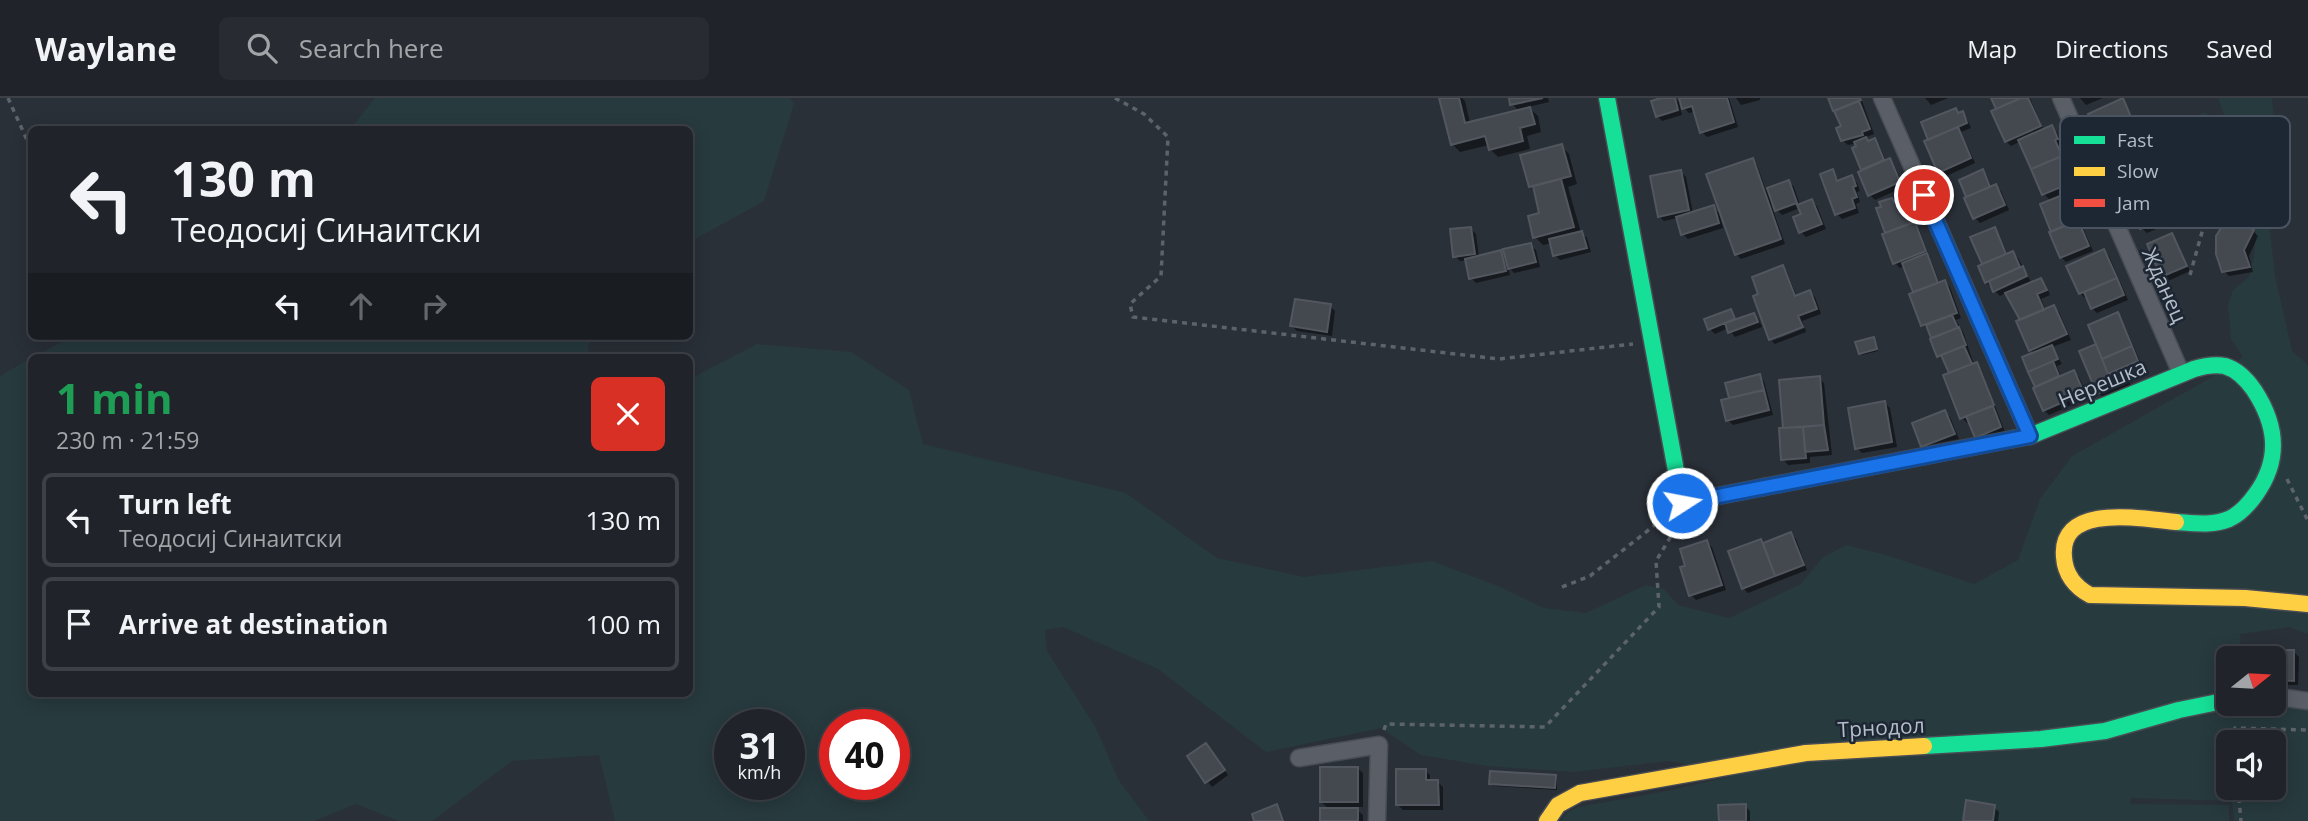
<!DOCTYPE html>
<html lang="en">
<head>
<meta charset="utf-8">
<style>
  body { margin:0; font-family:"Open Sans",sans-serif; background:#282c32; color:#f1f3f6; height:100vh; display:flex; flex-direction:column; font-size:26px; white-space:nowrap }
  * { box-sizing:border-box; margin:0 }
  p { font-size:23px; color:#a2a4a8 }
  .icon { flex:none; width:38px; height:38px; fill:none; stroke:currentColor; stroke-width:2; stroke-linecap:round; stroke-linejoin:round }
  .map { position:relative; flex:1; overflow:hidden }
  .sheet { position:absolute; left:28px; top:256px; width:665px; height:343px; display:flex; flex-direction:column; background:#20242a; border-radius:10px; box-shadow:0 4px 18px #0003,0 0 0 2px #3d4147 }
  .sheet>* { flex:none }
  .guide { position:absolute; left:28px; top:28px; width:665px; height:214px; border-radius:10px; box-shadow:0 4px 18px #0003,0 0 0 2px #3d4147; background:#20242a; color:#f1f3f6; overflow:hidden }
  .needle { width:46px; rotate:72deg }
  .tools { position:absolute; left:2216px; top:548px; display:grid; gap:14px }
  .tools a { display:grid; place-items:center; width:70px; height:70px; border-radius:10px; background:#20242a; box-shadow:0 4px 18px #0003,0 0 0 2px #3d4147; font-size:35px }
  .speed { position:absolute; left:714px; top:611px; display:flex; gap:14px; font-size:35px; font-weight:700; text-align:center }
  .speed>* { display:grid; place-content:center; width:91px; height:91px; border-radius:50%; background:#20242a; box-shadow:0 4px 18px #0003,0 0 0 2px #3d4147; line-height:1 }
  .speed small { font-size:18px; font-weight:400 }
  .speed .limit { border:10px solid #d22; background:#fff; color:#111 }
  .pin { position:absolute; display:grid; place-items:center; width:60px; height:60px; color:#fff; margin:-30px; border:4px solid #fff; border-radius:50%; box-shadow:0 2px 7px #0007 }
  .me { position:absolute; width:77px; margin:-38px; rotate:79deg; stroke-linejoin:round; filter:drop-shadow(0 0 5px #0008) }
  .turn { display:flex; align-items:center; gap:24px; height:147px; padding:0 28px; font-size:32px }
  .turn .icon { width:91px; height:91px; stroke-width:2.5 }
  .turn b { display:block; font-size:49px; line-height:60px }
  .lanes { display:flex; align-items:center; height:66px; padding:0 28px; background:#0003; justify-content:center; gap:35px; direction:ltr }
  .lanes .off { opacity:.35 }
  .round { display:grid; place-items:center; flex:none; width:74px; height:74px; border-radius:10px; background:#282c32 }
  .headline { display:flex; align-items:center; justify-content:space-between; height:119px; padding:0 28px }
  h1 { font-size:42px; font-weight:700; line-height:52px; color:#1e9e55 }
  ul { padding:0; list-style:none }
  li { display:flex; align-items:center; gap:21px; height:94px; margin:0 14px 10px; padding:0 14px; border:4px solid #3d4147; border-radius:10px }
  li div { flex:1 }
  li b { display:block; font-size:26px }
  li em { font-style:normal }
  header { display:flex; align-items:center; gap:42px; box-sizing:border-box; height:98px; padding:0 35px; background:#20242a; border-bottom:2px solid #3d4147 }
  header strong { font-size:33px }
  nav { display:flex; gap:38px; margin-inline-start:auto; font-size:24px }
  .search { width:490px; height:63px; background:#282c32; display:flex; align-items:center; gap:18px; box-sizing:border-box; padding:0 24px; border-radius:10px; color:#a2a4a8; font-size:26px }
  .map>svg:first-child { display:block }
  .green { fill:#273a3e; fill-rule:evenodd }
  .shadow { fill:#0007 }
  .building { fill:#444950; stroke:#52575f; stroke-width:2 }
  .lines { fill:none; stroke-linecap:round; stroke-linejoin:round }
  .street-casing { stroke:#484c53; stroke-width:19 }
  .fast-casing { stroke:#484c53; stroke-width:19 }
  .slow-casing { stroke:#484c53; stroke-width:19 }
  .jam-casing { stroke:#484c53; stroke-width:19 }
  .path { stroke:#5d636a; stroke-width:3.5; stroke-dasharray:5 5; stroke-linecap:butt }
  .street { stroke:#5a5e66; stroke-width:16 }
  .fast { stroke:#16e098; stroke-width:16 }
  .slow { stroke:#ffcf43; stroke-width:16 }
  .jam { stroke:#f24e42; stroke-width:16 }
  .route-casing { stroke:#114b97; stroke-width:18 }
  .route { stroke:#1a73e8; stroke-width:12 }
  .labels { text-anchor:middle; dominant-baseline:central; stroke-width:5; stroke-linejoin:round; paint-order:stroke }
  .street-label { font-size:21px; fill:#b4bcc9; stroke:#1d2633 }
  .key { fill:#1d2633; stroke:#4a5360; stroke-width:2 }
  .key-label { font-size:19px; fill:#b4bcc9 }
</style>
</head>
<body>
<header>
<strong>Waylane</strong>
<div class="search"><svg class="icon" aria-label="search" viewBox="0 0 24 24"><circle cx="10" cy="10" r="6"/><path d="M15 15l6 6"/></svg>Search here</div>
<nav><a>Map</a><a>Directions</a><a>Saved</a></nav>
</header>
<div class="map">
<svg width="2308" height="723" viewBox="0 0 2308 723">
  <rect width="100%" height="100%" fill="#2a3038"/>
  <path class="green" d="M375,0H790L794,6L764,103L690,144V32L353,31V28Z
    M2218,0H2272L2277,49L2269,124L2275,178L2292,253L2308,267V536L2289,529L2240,536L2241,560H2228V606H2273L2308,609V723H2234L2232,703L2131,700L2130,706L2229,707V723H1560L1568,714L1578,709L1672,692L1741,676L1668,663L1573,674L1486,668L1421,657L1381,630L1266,654L1158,571L1063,529L1045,532L1047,553L1096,630L1118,681L1149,723H615L599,657L512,663L432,723H399L356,706L314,723H0V278L31,260L32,595H690V281L757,246L851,254L909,292L923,346L1126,395L1217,460L1304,479L1432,463L1498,488L1544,510L1586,515L1646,487L1664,491L1678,507L1729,520L1801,486L1822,460L1846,447L1886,457L1974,486L2018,462L2040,401L2072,358L2219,275L2243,259L2231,241L2228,207L2233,192L2249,179L2254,158L2256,135L2248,82ZM730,626H789V686H730ZM835,626H894V686H835ZM2228,644H2273V690H2228Z
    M2206,14L2235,75L2202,91L2173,30Z
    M73,238H116L161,243L172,238H594L588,247L589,259H34Z"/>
  <path class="shadow" d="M1441,0H1462L1465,3L1470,25L1519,13L1512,6L1511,0H1548L1549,4L1528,9L1538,18L1541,34L1527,38L1530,51L1498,59L1490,51L1489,47L1460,54L1452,46Z
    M1667,0H1675L1683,8L1681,0H1729L1738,29L1707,39L1702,34L1696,13L1689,15L1679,5L1682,17L1662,23L1657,18Z
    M1736,0H1760V2L1741,7Z
    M1830,0H1861L1874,36L1866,39L1867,42L1869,44L1874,42L1879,47L1886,63L1889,62L1894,67L1904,89L1875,102L1870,97L1864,73L1854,51L1859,49L1857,45L1848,47L1842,42L1843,29Z
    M1925,0H1948L1931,7Z
    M1993,0H2030L2044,33L2052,29L2057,34L2062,46L2059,47L2076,89L2064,94L2071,102L2093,153L2066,164L2061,159L2051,103L2044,96L2021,43L2011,48L2006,43Z
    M2080,0H2103L2086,7Z
    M2122,3L2127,8L2136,27L2142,31L2153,56L2148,58L2154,63L2177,122L2147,135L2142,130L2090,17Z
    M1956,12L1967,21L1971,30L1961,34L1975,65L1944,79L1939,74Z
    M1561,48L1569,56L1577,86L1568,89L1581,135L1587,140L1591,154L1560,162L1555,157L1552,145L1543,147L1535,139L1542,116L1536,94L1530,88Z
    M1752,62L1757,67L1766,92L1789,84L1794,89L1800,107L1812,103L1817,108L1826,131L1806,139L1801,134L1803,117L1800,110L1782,117L1771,106L1785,146L1741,161L1736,156Z
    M1832,73L1840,84L1852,79L1857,85L1860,93L1857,94L1860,104L1856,106L1859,115L1842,121L1837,116Z
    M1982,73L1987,78L1992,90L1996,88L2001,93L2009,112L1980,125L1975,120L1961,83Z
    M1681,74L1686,79L1693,115L1713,109L1719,115L1723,130L1688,141L1683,136L1678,120L1664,123L1659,118Z
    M1892,102L1895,105L1902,103L1907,108L1913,125L1919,131L1940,186L1945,184L1950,189L1961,220L1956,222L1964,236L1974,267L1976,266L1981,271L2005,334L1981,344L1970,323L1967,325L1962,320L1951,276L1945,262L1938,258L1929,232L1923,227L1912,197L1915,196L1905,168L1900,170L1895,165L1888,136Z
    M1471,131L1476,136L1479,159L1501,154L1507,160L1530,147L1536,152L1540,169L1514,175L1508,168L1510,177L1476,185L1471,180L1467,162L1460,163L1455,158Z
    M1994,131L1999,136L2008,157L2013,155L2018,160L2032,186L2041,182L2046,187L2050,197L2041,201L2046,213L2054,209L2059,214L2071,242L2052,249L2062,266L2057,268L2061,279L2074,274L2079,279L2088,300L2049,317L2044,312L2024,260L2035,256L2030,252L2023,223L2007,194L2000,198L1986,184L1984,167L1973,140Z
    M2253,133L2258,138L2249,158L2253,174L2229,178L2224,173Z
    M2171,137L2176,142L2190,173L2168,183L2163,178Z
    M2104,153L2109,158L2128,202L2097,215L2092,210L2088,199L2085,200L2080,195Z
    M1782,169L1787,174L1797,199L1810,194L1815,199L1821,216L1802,223L1804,227L1771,240L1761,197Z
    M1330,208L1335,213L1332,238L1297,233L1292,228Z
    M1730,213L1737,223L1754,217L1759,222L1762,229L1735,239L1728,230L1715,236L1710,231Z
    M2117,216L2122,221L2142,268L2125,275L2131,288L2104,300L2099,295L2098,247Z
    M1805,230L1806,234L1775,246L1772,243Z
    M1873,241L1878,253L1862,257L1860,255Z
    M1759,278L1764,283L1773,317L1733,327L1728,322L1731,302L1727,286Z
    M1819,280L1824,285L1832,357L1810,359V365L1788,367L1783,361L1785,332Z
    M1885,305L1890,310L1897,349L1862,355L1857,350Z
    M1945,314L1950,319L1959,341L1923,348Z
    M1791,436L1796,441L1807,472L1748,495L1743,490L1760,443L1764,447Z
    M1707,444L1712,449L1726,492L1696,502L1691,497L1687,469Z
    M2294,554L2299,559L2298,587H2274L2273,560H2269Z
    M1210,652L1228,677L1212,689L1189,659Z
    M1357,670L1363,675V709H1354L1363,717V723H1322L1330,712L1321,704Z
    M1425,672L1430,677V684H1438L1443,689V712H1403L1398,707Z
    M1555,679L1557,681V692L1493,688L1491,686Z
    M1745,708L1750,713V723H1720Z
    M1994,709L1999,714L1998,723H1964Z"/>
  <path class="building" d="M1439,0H1459L1465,25L1530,9L1535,26L1520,30L1523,43L1489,52L1485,38L1451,47Z
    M1509,0H1543L1510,7Z
    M1661,0H1675L1678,12L1656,19L1651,3Z
    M1679,0H1727L1734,24L1700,35L1692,8L1682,11Z
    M1828,0H1860L1861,2L1833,13Z
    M1991,0H2021L1996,11Z
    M2021,0H2028L2041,28L2005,44L1991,13Z
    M2123,0L2134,26L2099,41L2088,16Z
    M1859,3L1870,31L1862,34L1863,37L1841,43L1836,30L1841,28L1834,13Z
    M1956,10L1958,15L1963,13L1967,25L1928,42L1921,24Z
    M2052,27L2058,41L2055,42L2062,58L2031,71L2018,42Z
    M1958,29L1971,60L1938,75L1924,43Z
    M1866,39L1868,43L1875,40L1884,62L1861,72L1852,50L1856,48L1854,44Z
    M1562,46L1571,78L1529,89L1520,57Z
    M2062,58L2073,84L2042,97L2031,71Z
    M1753,60L1781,141L1735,157L1706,76Z
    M1890,60L1900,84L1868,98L1858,74Z
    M1833,71L1837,83L1852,77L1856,88L1853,89L1857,99L1852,101L1855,110L1835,117L1820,76Z
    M1983,71L1990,89L1966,99L1959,82Z
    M1681,72L1689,112L1658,119L1650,78Z
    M1561,81L1574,129L1533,140L1528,118L1539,115L1533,88Z
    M1789,82L1797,105L1775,113L1767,90Z
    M1996,86L2005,107L1973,121L1964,100Z
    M2160,86L2173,117L2140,131L2127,100Z
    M2067,95L2078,122L2051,134L2040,106Z
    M1892,100L1894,104L1903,101L1911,125L1885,135L1876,110L1881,109L1879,104Z
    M1812,101L1822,126L1799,135L1793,119L1801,116L1797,107Z
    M1714,107L1719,125L1681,137L1676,119Z
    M2228,119L2254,132L2244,152L2250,169L2222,174L2216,156V138Z
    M2078,122L2089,148L2060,160L2049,134Z
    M1915,124L1926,153L1893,166L1882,136Z
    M1471,129L1475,156L1453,159L1450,131Z
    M1995,129L2006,156L1982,166L1970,139Z
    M1582,133L1587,150L1553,158L1549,141Z
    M2172,135L2187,168L2161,179L2147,146Z
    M1531,145L1536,164L1508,171L1503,151Z
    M2104,151L2117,180L2079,196L2066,168Z
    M1501,152L1506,173L1469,181L1465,161Z
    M2013,153L2020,169L1985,185L1978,168Z
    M1927,155L1938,185L1913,194L1902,165Z
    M1783,167L1795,198L1810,192L1817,211L1798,218L1803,229L1769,242L1753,198L1758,196L1752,179Z
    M2023,168L2027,178L1993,194L1989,183Z
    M2041,180L2047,192L2037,196L2044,212L2020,222L2005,195Z
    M2117,180L2124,197L2091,211L2084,194Z
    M1945,182L1957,215L1921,228L1909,196Z
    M1295,201L1331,206L1327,234L1290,228Z
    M2054,207L2067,236L2029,253L2016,223Z
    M1731,211L1735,221L1708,232L1704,221Z
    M2118,214L2132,248L2102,261L2088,227Z
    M1754,215L1758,224L1728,235L1725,225Z
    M1952,217L1958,230L1931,240L1926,227Z
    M1959,229L1966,247L1937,259L1930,241Z
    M1874,239L1877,251L1859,256L1855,244Z
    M2096,246L2108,276L2121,270L2127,283L2097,296L2079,253Z
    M2052,247L2058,261L2028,274L2022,259Z
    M1964,248L1972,266L1949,275L1941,257Z
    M2132,248L2138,263L2108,276L2102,261Z
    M2053,263L2059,278L2035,289L2028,274Z
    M1977,264L1994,307L1960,321L1943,277Z
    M2074,272L2084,295L2043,313L2033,290Z
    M1760,276L1764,292L1729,300L1725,285Z
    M1820,278L1824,327L1783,330L1779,282Z
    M1764,292L1769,312L1726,323L1721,302Z
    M1885,303L1892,344L1855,351L1848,310Z
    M1993,308L2001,329L1975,340L1966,318Z
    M1945,312L1955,336L1921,349L1912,325Z
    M1824,327L1828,352L1805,354L1803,329Z
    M1803,329L1806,360L1781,362L1779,330Z
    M1791,434L1804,467L1775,478L1763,445Z
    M1761,441L1775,478L1742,491L1728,453Z
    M1707,442L1722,487L1689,498L1680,469L1685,468L1680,451Z
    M2267,552H2294V583L2273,582V560H2267Z
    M1206,645L1225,672L1205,685L1187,658Z
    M1320,669H1358V704H1320Z
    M1396,671H1426V682H1438L1439,707H1396Z
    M1490,673L1556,677L1555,690L1489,686Z
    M1966,702L1995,707L1993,723H1963Z
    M1277,706L1283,723H1254L1252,716Z
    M1746,706V723H1719L1718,707Z
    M1320,710H1358V723H1320Z"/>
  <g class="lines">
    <defs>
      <path id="street" d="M1882,0L2030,338
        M2061,0L2181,275
        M2273,598L2308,603
        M1299,660L1379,647L1377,723"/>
      <path id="fast" d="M1607,0L1682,405L1764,389
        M2013,341L2030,338L2194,271C2204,268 2215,266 2225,268C2238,272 2247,282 2254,292C2277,327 2281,361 2256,396C2249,406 2240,416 2229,421C2212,428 2193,425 2176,424
        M1924,648L2041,641L2105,633L2179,612L2228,602"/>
      <path id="slow" d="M2176,424C2143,421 2059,404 2064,459C2065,476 2075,489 2090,497L2245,500L2308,506
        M1547,723L1558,707L1580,695L1806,655L1924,648"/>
      <path id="jam" d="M1764,389L2013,341"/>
    </defs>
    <use href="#street" class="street-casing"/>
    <use href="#fast" class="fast-casing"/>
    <use href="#slow" class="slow-casing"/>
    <use href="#jam" class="jam-casing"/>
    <path class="path" d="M8,0L32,53
      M1115,0L1144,16L1168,39L1161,178L1130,206L1133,219L1499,261L1633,246
      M2190,177L2216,84
      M2287,381L2308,423
      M1562,489L1590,478L1669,416
      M1384,632L1386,626L1545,629L1659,509L1656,463L1680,423
      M2237,644L2235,630L2308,632
      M2238,690L2241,723"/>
    <use href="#street" class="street"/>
    <use href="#fast" class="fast"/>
    <use href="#slow" class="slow"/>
    <use href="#jam" class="jam"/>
  </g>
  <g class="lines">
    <defs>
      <path id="route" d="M1682,405L2030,338L1924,97"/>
    </defs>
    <use href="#route" class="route-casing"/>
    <use href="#route" class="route"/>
  </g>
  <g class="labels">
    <g class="street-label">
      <text transform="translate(2165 187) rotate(66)">Жданец</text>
      <text transform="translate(2102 285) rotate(-23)">Нерешка</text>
      <text transform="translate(1881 629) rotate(-3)">Трнодол</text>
    </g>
  </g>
  <rect x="2060" y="18" width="230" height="112" rx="10" class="key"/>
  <rect x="2074" y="38" width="31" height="8" fill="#16e098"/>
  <rect x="2074" y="69" width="31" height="9" fill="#ffcf43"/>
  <rect x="2074" y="101" width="31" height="8" fill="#f24e42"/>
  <g class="key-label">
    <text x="2117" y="49">Fast</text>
    <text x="2117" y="80">Slow</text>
    <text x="2117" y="112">Jam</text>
  </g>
</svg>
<div class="tools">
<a><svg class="needle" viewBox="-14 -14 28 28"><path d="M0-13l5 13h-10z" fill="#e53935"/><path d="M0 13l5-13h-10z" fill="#a2a4a8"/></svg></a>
<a><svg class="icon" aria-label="sound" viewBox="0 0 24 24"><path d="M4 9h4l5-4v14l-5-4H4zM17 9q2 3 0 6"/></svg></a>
</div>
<div class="speed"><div>31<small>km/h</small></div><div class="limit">40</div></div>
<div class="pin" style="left:1924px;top:97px;background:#d93025"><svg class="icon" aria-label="arrive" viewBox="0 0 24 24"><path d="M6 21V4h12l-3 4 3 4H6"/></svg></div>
<svg class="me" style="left:1682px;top:405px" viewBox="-20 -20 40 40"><circle r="17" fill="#1a73e8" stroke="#fff" stroke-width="3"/><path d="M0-11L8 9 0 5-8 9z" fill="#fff"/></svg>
<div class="guide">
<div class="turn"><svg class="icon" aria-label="left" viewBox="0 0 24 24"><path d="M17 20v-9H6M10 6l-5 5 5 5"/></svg><div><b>130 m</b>Теодосиј Синаитски</div></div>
<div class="lanes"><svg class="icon" aria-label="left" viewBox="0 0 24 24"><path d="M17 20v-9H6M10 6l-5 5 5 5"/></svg><svg class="icon off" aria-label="ahead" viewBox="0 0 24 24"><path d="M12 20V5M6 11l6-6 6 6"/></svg><svg class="icon off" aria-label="right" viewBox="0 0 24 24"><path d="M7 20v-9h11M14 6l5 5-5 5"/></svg></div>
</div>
<section class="sheet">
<div class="headline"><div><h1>1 min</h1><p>230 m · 21:59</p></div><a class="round" style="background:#d93025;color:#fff"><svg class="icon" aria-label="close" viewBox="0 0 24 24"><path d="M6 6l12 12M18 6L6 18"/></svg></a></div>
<ul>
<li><svg class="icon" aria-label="left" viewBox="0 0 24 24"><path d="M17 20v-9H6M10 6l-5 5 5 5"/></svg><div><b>Turn left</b><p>Теодосиј Синаитски</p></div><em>130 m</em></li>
<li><svg class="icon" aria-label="arrive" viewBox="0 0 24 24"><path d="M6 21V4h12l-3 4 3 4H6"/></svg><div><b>Arrive at destination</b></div><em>100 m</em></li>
</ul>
</section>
</div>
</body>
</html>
